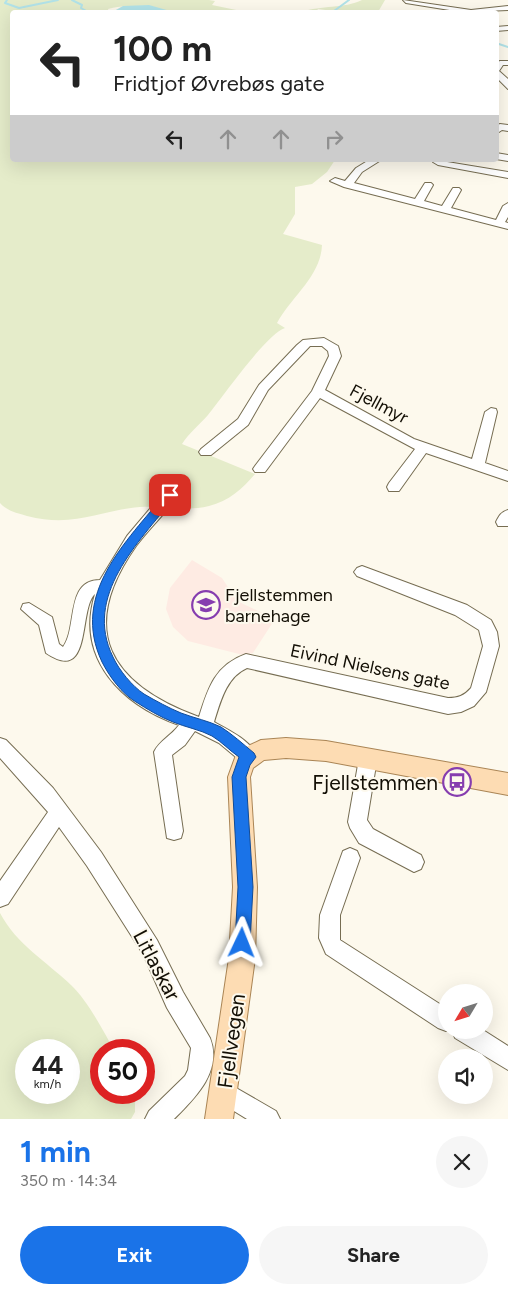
<!DOCTYPE html>
<html lang="en">
<head>
<meta charset="utf-8">
<style>
  body { margin:0; font-family:Figtree,sans-serif; background:#f6f6f6; color:#222; height:100vh; display:flex; flex-direction:column; font-size:19px; white-space:nowrap }
  * { box-sizing:border-box; margin:0 }
  p { font-size:16px; color:#767676 }
  .icon { flex:none; width:28px; height:28px; fill:none; stroke:currentColor; stroke-width:2; stroke-linecap:round; stroke-linejoin:round }
  .map { position:relative; height:1119px; overflow:hidden }
  .details { display:flex; flex-direction:column; background:#fff; flex:1 }
  .details>* { flex:none }
  .hud { position:absolute; left:10px; top:10px; width:489px; height:152px; border-radius:5px; box-shadow:0 5px 20px #0002; background:#fff; color:#222; overflow:hidden }
  .needle { width:32px; rotate:232deg }
  .controls { position:absolute; left:438px; top:984px; display:grid; gap:10px }
  .controls a { display:grid; place-items:center; width:55px; height:55px; border-radius:50%; background:#fff; box-shadow:0 5px 20px #0002; font-size:25px }
  .speed { position:absolute; left:15px; top:1039px; display:flex; gap:10px; font-size:25px; font-weight:700; text-align:center }
  .speed>* { display:grid; place-content:center; width:65px; height:65px; border-radius:50%; background:#fff; box-shadow:0 5px 20px #0002; line-height:1 }
  .speed small { font-size:12px; font-weight:400 }
  .speed .limit { border:8px solid #d22; background:#fff; color:#111 }
  .pin { position:absolute; display:grid; place-items:center; width:42px; height:42px; color:#fff; margin:-21px; border-radius:10px; box-shadow:0 2px 8px #0006 }
  .me { position:absolute; width:55px; margin:-28px; rotate:2deg; stroke-linejoin:round; filter:drop-shadow(0 0 4px #0008) }
  .turn { display:flex; align-items:center; gap:18px; height:105px; padding:0 20px; font-size:22px }
  .turn .icon { width:65px; height:65px; stroke-width:2.5 }
  .turn b { display:block; font-size:35px; line-height:42px }
  .lanes { display:flex; align-items:center; height:48px; padding:0 20px; background:#0003; justify-content:center; gap:25px; direction:ltr }
  .lanes .off { opacity:.35 }
  .round { display:grid; place-items:center; flex:none; width:52px; height:52px; border-radius:26px; background:#f6f6f6 }
  .head { display:flex; align-items:center; justify-content:space-between; height:85px; padding:0 20px }
  h1 { font-size:30px; font-weight:700; line-height:38px; color:#1a73e8 }
  .action { display:flex; gap:10px; margin-top:auto; padding:10px 20px }
  .action a { flex:1; height:58px; border-radius:30px; background:#1a73e8; color:#fff; font-size:20px; font-weight:700; line-height:58px; text-align:center }
  .action a+a { background:#f6f6f6; color:#222 }
  .map>svg:first-child { display:block }
  .education { fill:#feebe3 }
  .green { fill:#e5ecca; fill-rule:evenodd }
  .water { fill:#b2e3e9 }
  .lines { fill:none; stroke-linecap:round; stroke-linejoin:round }
  .stream { stroke:#b2e3e9; stroke-width:2 }
  .minor-casing { stroke:#766d52; stroke-width:2 }
  .major-casing { stroke:#aa8555; stroke-width:2 }
  .minor { fill:#fff; fill-rule:evenodd }
  .major { fill:#fddcb3; fill-rule:evenodd }
  .route { fill:#1a73e8; stroke:#114b97 }
  .labels { text-anchor:middle; dominant-baseline:central; stroke-width:4; stroke-linejoin:round; paint-order:stroke }
  .street-label { font-size:18px; fill:#130f05; stroke:#fdf9ed }
  .poi-label { font-size:18px; fill:#130f05; stroke:#fdf9ed; text-anchor:start }
  .near-poi-label { font-size:21px; fill:#130f05; stroke:#fdf9ed; text-anchor:end }
  .near-street-label { font-size:21px; fill:#130f05; stroke:#fdf9ed }
</style>
</head>
<body>
<div class="map">
<svg width="508" height="1119" viewBox="0 0 508 1119">
  <rect width="100%" height="100%" fill="#fdf9ed"/>
  <path class="education" d="M192,560L222,578L237,601L275,619L253,653L243,655L188,641L173,627L166,609L170,588Z"/>
  <path class="green" d="M0,0H209L215,1L212,5L246,12C219,12 191,16 165,12C141,10 132,2 108,9L109,12H12V160H335L327,172L312,184L295,187V214L283,234L322,245C321,276 291,297 277,323L285,328C267,333 222,398 208,415C199,425 189,433 182,444L255,474C242,489 229,501 209,506C186,512 163,505 140,507C97,511 74,528 27,516C17,513 7,511 0,503Z
    M362,0H385L378,12H340L318,9L316,12H302C321,5 344,9 362,0Z
    M0,913C17,945 46,961 71,985C87,1000 103,1030 114,1050H101V1092L135,1093V1112L131,1119H0ZM26,1050H69V1092H26Z"/>
  <path class="water" d="M149,5L170,11H114L123,6Z"/>
  <g class="lines">
    <path class="stream" d="M7,0L5,3L19,8L58,0
      M72,0L82,5L81,8L88,12L107,11
      M334,11L349,0
      M496,43L508,47"/>
    <defs>
      <path id="minor" d="M403,0L471,10L508,6V10L462,12L406,3Z
        M508,26V30L496,31V27Z
        M500,61H508V65H503L499,71L508,79V89L496,77V63Z
        M500,124L508,125V131L502,130L496,134V126Z
        M496,153L508,155V161L496,159Z
        M369,160H381L362,172L354,183L415,199L425,183H431L433,185L424,201L442,206L453,188H459L461,190L451,208L496,220L503,206L508,203V217L505,222L508,223V229L344,187L330,181L335,178L345,181L356,168Z
        M435,160L508,172V178L438,165L433,162Z
        M324,338L338,346L341,356L325,390L414,439L472,459L485,412L491,408L496,409L497,412L485,463L508,471V481L426,453L399,491H389L387,487L389,483L415,449L320,398L265,472H255L253,469L255,466L312,391L329,356L328,351L322,346H310L268,390L248,425L211,455H201L199,452L201,449L238,419L259,385L297,345L303,340Z
        M180,478L187,483C174,506 152,524 136,546C77,630 109,684 199,717C208,688 215,665 246,654L448,698C458,698 464,696 471,688L483,646L479,630L455,615L357,576L354,572L357,568L362,566L467,605L491,620L497,632L499,646L486,692L474,706L461,712L448,714L247,668C226,677 220,703 214,722C229,730 251,741 258,757L255,763L249,765L243,763L219,743L195,731L185,745L172,755L183,831L181,838L174,840L167,838L154,752C159,741 172,735 179,725C122,705 75,659 95,594C78,609 93,685 46,653L39,625L21,609L23,604L29,603L52,617L59,644L63,647C78,627 65,580 100,580L127,536L175,479Z
        M508,510V526H498L496,522C499,516 501,512 508,510Z
        M0,738L6,740L53,788L101,852L157,940L183,992L210,1038C223,1071 195,1098 174,1119H145L149,1111L185,1076L188,1070L191,1048L167,1008L143,954L87,866L59,827L8,904L0,907V881L48,812L0,758Z
        M368,751L374,753L377,759L367,820L373,829L421,855L424,862L421,869L414,872L359,843L350,828L348,822L359,759L362,753Z
        M350,848L357,851L360,858L340,915V940L446,1008V1030H448L446,1031L438,1028L326,954L319,938L320,915L343,851Z
        M452,1030H483L508,1046V1070L455,1038Z
        M224,1081L276,1111L280,1119H247L216,1100L213,1092L216,1084Z"/>
      <path id="major" d="M286,738L326,741L508,773V795L326,761L286,758L264,760L253,768L250,777L257,887L255,958L233,1119H205L229,958L233,887L228,777L236,755L246,747L261,740Z"/>
    </defs>
    <use href="#minor" class="minor-casing"/>
    <use href="#major" class="major-casing"/>
    <use href="#minor" class="minor"/>
    <use href="#major" class="major"/>
  </g>
  <path class="route" d="M170,491L175,495L174,498C138,543 83,596 113,657C119,670 132,686 144,694C156,701 169,708 181,713C194,718 209,721 221,727C232,734 243,744 254,753L256,757L250,765L246,777L253,887L250,943L248,949L242,951L237,949L235,943L238,887L232,777L239,757C230,751 222,742 212,736C201,730 185,727 173,722C160,717 147,709 136,702C122,694 109,676 102,662C70,594 126,542 166,493Z"/>
  <defs>
    <symbol id="school-ring" viewBox="-11 -11 22 22"><circle r="9.5" fill="#fdf9ed" stroke="#863daf" stroke-width="1.5"/><path d="M0-5L7-2L0 1L-7-2ZM-4 1L0 2.5L4 1V4Q0 6-4 4Z" fill="#863daf"/></symbol>
    <symbol id="bus-ring" viewBox="-11 -11 22 22"><circle r="9.5" fill="#fdf9ed" stroke="#863daf" stroke-width="1.5"/><path d="M-5-6H5V4H4V6H2V4H-2V6H-4V4H-5ZM-3.5-4V0h7V-4ZM-3.5 1.2v1.5H-2V1.2ZM2 1.2v1.5H3.5V1.2Z" fill="#863daf"/></symbol>
  </defs>
  <g fill-rule="evenodd">
    <use href="#school-ring" x="190" y="589" width="32" height="32"/>
    <use href="#bus-ring" x="441" y="766" width="32" height="32"/>
  </g>
  <g class="labels">
    <g class="street-label">
      <text transform="translate(379 404) rotate(28)">Fjellmyr</text>
      <text transform="translate(370 667) rotate(12)">Eivind Nielsens gate</text>
    </g>
    <g class="poi-label">
      <text x="225" y="595">Fjellstemmen<tspan x="225" dy="21">barnehage</tspan></text>
    </g>
    <g class="near-poi-label">
      <text x="438" y="782">Fjellstemmen</text>
    </g>
    <g class="near-street-label">
      <text transform="translate(157 965) rotate(62)">Litlaskar</text>
      <text transform="translate(231 1041) rotate(-82)">Fjellvegen</text>
    </g>
  </g>
</svg>
<div class="controls">
<a><svg class="needle" viewBox="-14 -14 28 28"><path d="M0-13l5 13h-10z" fill="#e53935"/><path d="M0 13l5-13h-10z" fill="#767676"/></svg></a>
<a><svg class="icon" aria-label="sound" viewBox="0 0 24 24"><path d="M4 9h4l5-4v14l-5-4H4zM17 9q2 3 0 6"/></svg></a>
</div>
<div class="speed"><div>44<small>km/h</small></div><div class="limit">50</div></div>
<div class="pin" style="left:170px;top:495px;background:#d93025"><svg class="icon" aria-label="arrive" viewBox="0 0 24 24"><path d="M6 21V4h12l-3 4 3 4H6"/></svg></div>
<svg class="me" style="left:242px;top:943px" viewBox="-20 -20 40 40"><path d="M0-17L14 15 0 8-14 15z" fill="#1a73e8" stroke="#fff" stroke-width="4"/></svg>
<div class="hud">
<div class="turn"><svg class="icon" aria-label="left" viewBox="0 0 24 24"><path d="M17 20v-9H6M10 6l-5 5 5 5"/></svg><div><b>100 m</b>Fridtjof Øvrebøs gate</div></div>
<div class="lanes"><svg class="icon" aria-label="left" viewBox="0 0 24 24"><path d="M17 20v-9H6M10 6l-5 5 5 5"/></svg><svg class="icon off" aria-label="ahead" viewBox="0 0 24 24"><path d="M12 20V5M6 11l6-6 6 6"/></svg><svg class="icon off" aria-label="ahead" viewBox="0 0 24 24"><path d="M12 20V5M6 11l6-6 6 6"/></svg><svg class="icon off" aria-label="right" viewBox="0 0 24 24"><path d="M7 20v-9h11M14 6l5 5-5 5"/></svg></div>
</div>
</div>
<section class="details">
<div class="head"><div><h1>1 min</h1><p>350 m · 14:34</p></div><a class="round"><svg class="icon" aria-label="close" viewBox="0 0 24 24"><path d="M6 6l12 12M18 6L6 18"/></svg></a></div>
<div class="action"><a>Exit</a><a>Share</a></div>
</section>
</body>
</html>
